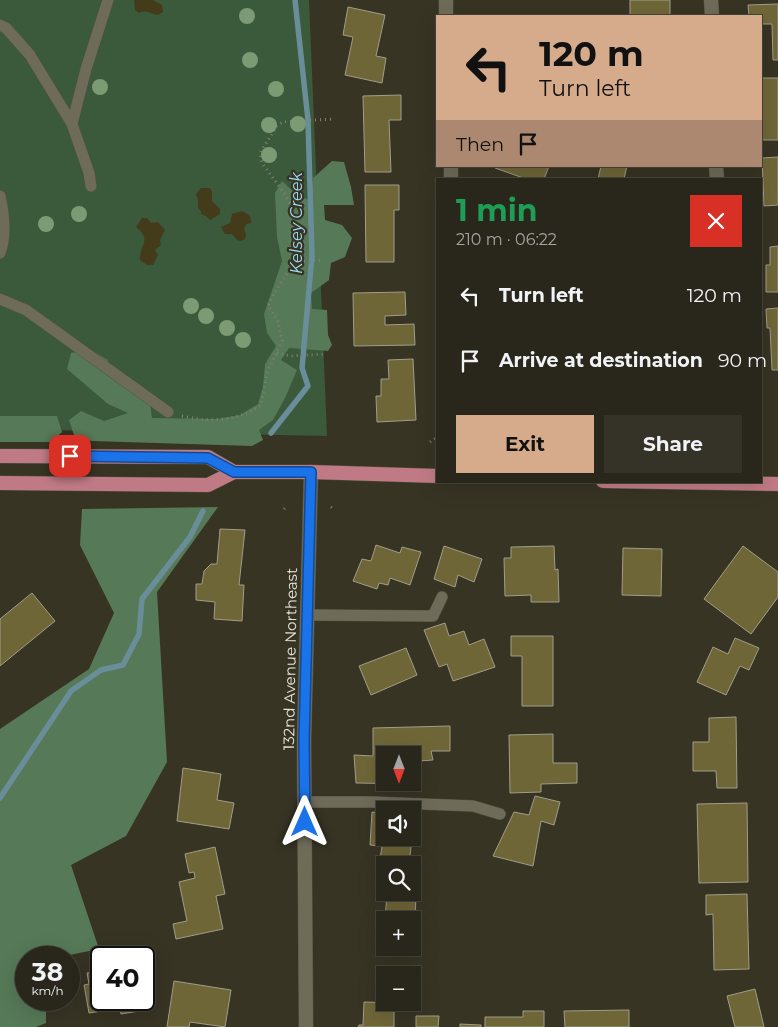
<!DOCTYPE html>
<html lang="en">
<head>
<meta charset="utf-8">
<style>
  body { margin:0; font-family:Montserrat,sans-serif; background:#353328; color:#f1f3f6; height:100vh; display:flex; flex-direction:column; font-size:19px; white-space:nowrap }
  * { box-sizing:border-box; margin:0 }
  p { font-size:16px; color:#a5a5a3 }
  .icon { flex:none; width:28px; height:28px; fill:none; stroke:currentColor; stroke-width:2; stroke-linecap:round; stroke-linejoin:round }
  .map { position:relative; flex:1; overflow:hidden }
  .sheet { position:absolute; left:436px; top:178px; width:326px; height:305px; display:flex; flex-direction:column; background:#29271b; border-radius:0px; box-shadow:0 5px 20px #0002,0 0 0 1px #45443a }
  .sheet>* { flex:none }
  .top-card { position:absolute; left:436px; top:15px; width:326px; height:152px; border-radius:0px; box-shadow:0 5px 20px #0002,0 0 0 1px #45443a; background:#d6ab8b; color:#111; overflow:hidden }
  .needle { width:32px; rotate:180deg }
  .buttons { position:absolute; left:376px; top:746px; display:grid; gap:10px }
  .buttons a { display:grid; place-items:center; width:45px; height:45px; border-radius:0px; background:#29271b; box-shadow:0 5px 20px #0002,0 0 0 1px #45443a; font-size:25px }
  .speed { position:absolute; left:15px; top:946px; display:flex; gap:10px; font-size:25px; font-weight:700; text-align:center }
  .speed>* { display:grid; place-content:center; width:65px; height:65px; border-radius:50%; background:#29271b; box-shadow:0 5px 20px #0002,0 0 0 1px #45443a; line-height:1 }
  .speed small { font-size:12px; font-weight:400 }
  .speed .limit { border:2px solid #111; border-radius:8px; background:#fff; color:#111 }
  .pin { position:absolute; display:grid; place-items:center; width:42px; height:42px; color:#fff; margin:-21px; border-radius:10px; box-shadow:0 2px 8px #0006 }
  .me { position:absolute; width:55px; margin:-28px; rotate:0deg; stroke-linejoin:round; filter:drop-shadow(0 0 4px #0008) }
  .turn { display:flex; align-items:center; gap:18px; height:105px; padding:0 20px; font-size:22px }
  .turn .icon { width:65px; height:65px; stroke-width:2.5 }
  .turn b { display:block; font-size:35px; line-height:42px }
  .then { display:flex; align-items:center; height:48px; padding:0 20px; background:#0003; gap:10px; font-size:19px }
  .round { display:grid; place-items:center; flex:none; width:52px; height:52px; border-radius:0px; background:#353328 }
  .overview { display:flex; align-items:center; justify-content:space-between; height:85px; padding:0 20px }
  h1 { font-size:30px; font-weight:700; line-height:38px; color:#1e9e55 }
  .primary-button { display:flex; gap:10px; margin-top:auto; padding:10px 20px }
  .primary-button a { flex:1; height:58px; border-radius:0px; background:#d6ab8b; color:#111; font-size:20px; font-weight:700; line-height:58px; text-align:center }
  .primary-button a+a { background:#353328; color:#f1f3f6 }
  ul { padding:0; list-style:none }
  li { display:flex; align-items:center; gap:15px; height:65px; padding:0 20px }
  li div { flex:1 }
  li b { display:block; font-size:19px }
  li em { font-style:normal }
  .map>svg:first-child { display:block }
  .green { fill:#3a5a3b }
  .forest { fill:#567957 }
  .sand { fill:#443b1b }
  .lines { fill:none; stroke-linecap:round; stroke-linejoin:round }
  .stream { stroke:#698e99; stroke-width:5.5 }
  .building { fill:#6f6638; stroke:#a09d8a; fill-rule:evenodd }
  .service-casing { stroke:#535042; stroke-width:12 }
  .minor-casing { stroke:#535042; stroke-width:15 }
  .tertiary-casing { stroke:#535042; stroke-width:15 }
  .primary-casing { stroke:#535042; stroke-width:15 }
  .path { stroke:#848274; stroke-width:3; stroke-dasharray:1 4; stroke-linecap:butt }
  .service { stroke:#6e6b59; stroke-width:11 }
  .minor { stroke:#6e6b59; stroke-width:14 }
  .tertiary { stroke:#6e6b59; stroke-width:14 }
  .primary { stroke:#c07a85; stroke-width:14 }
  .tree { fill:#7c9a74 }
  .route-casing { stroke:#114b97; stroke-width:12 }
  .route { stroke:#1a73e8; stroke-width:9 }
  .labels { text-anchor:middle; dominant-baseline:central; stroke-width:4.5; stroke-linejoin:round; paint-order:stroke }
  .street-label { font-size:15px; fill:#e6e5da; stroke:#373424 }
  .water-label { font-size:16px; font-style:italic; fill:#9bddf9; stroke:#373424 }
</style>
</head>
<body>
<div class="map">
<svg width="778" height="1027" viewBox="0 0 778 1027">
  <rect width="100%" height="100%" fill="#373424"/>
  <path class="green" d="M0,0H309L327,436L0,429Z"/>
  <path class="forest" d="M332,161L344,162L351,187L354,205H324L325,220L342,225L352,238L345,257L331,263L329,280L311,293L312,309L327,310L328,335L332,345L328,351L289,348L281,360L297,370L285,398L273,420L259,430L263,440L252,446L92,441L75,438L69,420L81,411L104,421L128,413L108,404L67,369L71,353L89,349L108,360V373L150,404L152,418L217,419L240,415L258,404L263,387L265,364L276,346L267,333L264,314L282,261L277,237L275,193L282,181L298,196L310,200L313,178Z
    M0,416H57L62,432L51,442H0Z
    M218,507L157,592L167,762L126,836L71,865L99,949L60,957L26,958V1000H46V1023L36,1027H0V729L89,669L114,613L80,545L82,509Z"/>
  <path class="sand" d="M134,0H153L162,5L163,12L158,15C150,14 147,9 139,13L135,10Z
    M201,188H210L212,192V201L220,209V214L210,220L206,216L201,214V211L198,208V201L196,194Z
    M242,211C248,214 252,216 251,223L247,224L244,228L246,235L245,239L241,241L237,240L232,234H225L221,227L230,223L232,214Z
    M142,218H147L151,223L158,222L165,230L160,240L161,245L155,250L158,255L153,265H147L140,260C139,244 153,241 136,227Z"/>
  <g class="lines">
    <path class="stream" d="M271,433L308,386L302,368L312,256L308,120L295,0
      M0,798L71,691L101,670L123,665L139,634L142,599L190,537L203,511"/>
  </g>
  <path class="building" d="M630,0H670V16H630Z
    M778,4V60H773L772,24H761V16H749L748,5Z
    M348,7L385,15L376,56L386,58L382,83L345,75L353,37L343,35Z
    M761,78H778V140H761Z
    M401,95V120H389L391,172H365L363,96Z
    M778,157V205L764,206L762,158Z
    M496,166H549L544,179H526L495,168Z
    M601,166H627L624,179H598Z
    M365,185H399V210H394V262H366Z
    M778,246V292H766V265H770V247Z
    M405,292L406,315L385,316V325L414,324L415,345L354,346L353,293Z
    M778,308V370H772L770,328H767L766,309Z
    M413,359L416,420L377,422L376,396H381V379H389L388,360Z
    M220,529L245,530L239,585H244L242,621L214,619L215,602L196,600V584H202L204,571L211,564H217Z
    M376,545L400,553L402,547L421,552L410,585L390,578L388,585L379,583L377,589L353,581L362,559L371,561Z
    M444,546L482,559L474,582L458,575L455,587L434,579Z
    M554,546L555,570L558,569L559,602H531V595L505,596L504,558H511V547Z
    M743,546L778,572V597L751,634L704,599Z
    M623,548L662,549L661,596L622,595Z
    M32,593L55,621L0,666V619Z
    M445,623L449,636L464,631L469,645L484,639L495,667L453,681L447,664L439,667L424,630Z
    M511,636H553V706H522V656H511Z
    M735,638L759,648L749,670L740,666L726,695L697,682L713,647L728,654Z
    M406,648L417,675L371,695L359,666Z
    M736,717L737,788H717L716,771H693V742H709V718Z
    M450,726V751H431L433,760L419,761L418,784L356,783L354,755L373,756V728ZM385,755H412V782H385Z
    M553,734V763H577V783L541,784V792L510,793L509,735Z
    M183,768L221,774L217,800L234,803L229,829L177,821Z
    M535,796L560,802L554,825L541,821L533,866L493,856L514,812L529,815Z
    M747,803L748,882L699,883L697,804Z
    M372,812L385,814V838H412L409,865L379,866L382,846L370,845Z
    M215,847L225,894L216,896L223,929L176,939L173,924L187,921L179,882L195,878L194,872L189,873L185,854Z
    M412,885H416L415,939H412V920H385L387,892H412Z
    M747,894L749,969L714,970L713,914L706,915V895Z
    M101,971V1000H144V989L148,988L151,1009L121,1014L120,1008L89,1013L84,985L89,984L87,973Z
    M174,981L231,990L225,1027L190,1022L189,1027H167Z
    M755,989L764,1027H735L727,996Z
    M364,1002L394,1003V1027H358L359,1025H363Z
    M629,1010V1027H565L564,1011Z
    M523,1011H544V1027H485V1017H523Z
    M416,1016H439L438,1027H416Z
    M460,1024L481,1025V1027H460Z"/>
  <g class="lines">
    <defs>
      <path id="service" d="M0,25L6,28L30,55L72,124L89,173L91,186
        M72,124L86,69L108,0
        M0,196C4,214 7,235 0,253
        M0,299L26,310L168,412
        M307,615L433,616L442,597
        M305,802H372L473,806L500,814"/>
      <path id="minor" d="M446,0V16
        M711,0L712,16
        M451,166V179
        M716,166L717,179"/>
      <path id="tertiary" d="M306,1027L304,740L311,472"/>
      <path id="primary" d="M0,456L208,457L234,472
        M603,481L778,484
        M0,483L208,485L234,472H311L438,476"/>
    </defs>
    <use href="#service" class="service-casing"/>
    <use href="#minor" class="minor-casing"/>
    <use href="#tertiary" class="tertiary-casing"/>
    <use href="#primary" class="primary-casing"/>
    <path class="path" d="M294,262L323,260
      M277,353L290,356L325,354
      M182,416C209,422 238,422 261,405L267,372L282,341L278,321L268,306L272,297L294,262L290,249L292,230L291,206L284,193L262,163L260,153L277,126L283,122L334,119
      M430,442L436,438
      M331,507L334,509
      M284,509L287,506"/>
    <use href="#service" class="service"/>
    <use href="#minor" class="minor"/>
    <use href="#tertiary" class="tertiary"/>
    <use href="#primary" class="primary"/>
  </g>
  <g class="tree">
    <circle cx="247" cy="16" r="8"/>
    <circle cx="250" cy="60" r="8"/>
    <circle cx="100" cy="87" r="8"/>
    <circle cx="276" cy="89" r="8"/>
    <circle cx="298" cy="124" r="8"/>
    <circle cx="269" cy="125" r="8"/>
    <circle cx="269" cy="155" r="8"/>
    <circle cx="79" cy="214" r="8"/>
    <circle cx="46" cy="224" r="8"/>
    <circle cx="191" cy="306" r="8"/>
    <circle cx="206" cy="316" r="8"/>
    <circle cx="227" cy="328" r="8"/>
    <circle cx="243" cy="340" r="8"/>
  </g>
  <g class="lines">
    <defs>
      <path id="route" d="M70,456L208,458L234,472H311L304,740L305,822"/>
    </defs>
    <use href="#route" class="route-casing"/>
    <use href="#route" class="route"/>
  </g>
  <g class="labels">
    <g class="street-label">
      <text transform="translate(290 659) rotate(-89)">132nd Avenue Northeast</text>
    </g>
    <g class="water-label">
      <text transform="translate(296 223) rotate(-90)">Kelsey Creek</text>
    </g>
  </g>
</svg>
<div class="buttons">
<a><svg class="needle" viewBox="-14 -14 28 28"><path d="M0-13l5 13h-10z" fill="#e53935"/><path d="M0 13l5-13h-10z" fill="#a5a5a3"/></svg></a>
<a><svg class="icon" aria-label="sound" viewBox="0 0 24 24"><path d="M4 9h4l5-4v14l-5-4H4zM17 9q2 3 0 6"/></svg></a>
<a><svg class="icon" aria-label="search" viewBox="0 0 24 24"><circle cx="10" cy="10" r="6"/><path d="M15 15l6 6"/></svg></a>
<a>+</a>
<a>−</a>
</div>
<div class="speed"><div>38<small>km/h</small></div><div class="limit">40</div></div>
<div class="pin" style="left:70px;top:456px;background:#d93025"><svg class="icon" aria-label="arrive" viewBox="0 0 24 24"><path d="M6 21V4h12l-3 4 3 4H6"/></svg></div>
<svg class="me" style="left:305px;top:822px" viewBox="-20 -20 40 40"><path d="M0-17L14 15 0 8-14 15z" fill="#1a73e8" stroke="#fff" stroke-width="4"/></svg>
<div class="top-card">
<div class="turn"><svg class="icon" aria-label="left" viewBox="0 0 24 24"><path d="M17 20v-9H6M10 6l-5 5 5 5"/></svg><div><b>120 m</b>Turn left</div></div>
<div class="then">Then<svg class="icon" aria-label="arrive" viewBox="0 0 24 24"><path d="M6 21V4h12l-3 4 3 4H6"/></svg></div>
</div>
<section class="sheet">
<div class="overview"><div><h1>1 min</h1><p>210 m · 06:22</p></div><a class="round" style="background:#d93025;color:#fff"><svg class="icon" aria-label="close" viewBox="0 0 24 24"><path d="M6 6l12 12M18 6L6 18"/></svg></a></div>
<ul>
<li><svg class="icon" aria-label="left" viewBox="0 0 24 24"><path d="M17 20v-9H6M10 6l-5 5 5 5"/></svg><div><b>Turn left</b></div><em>120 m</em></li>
<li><svg class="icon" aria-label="arrive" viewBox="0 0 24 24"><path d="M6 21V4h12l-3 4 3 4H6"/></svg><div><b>Arrive at destination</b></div><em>90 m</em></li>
</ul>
<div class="primary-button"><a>Exit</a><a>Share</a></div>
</section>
</div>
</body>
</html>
